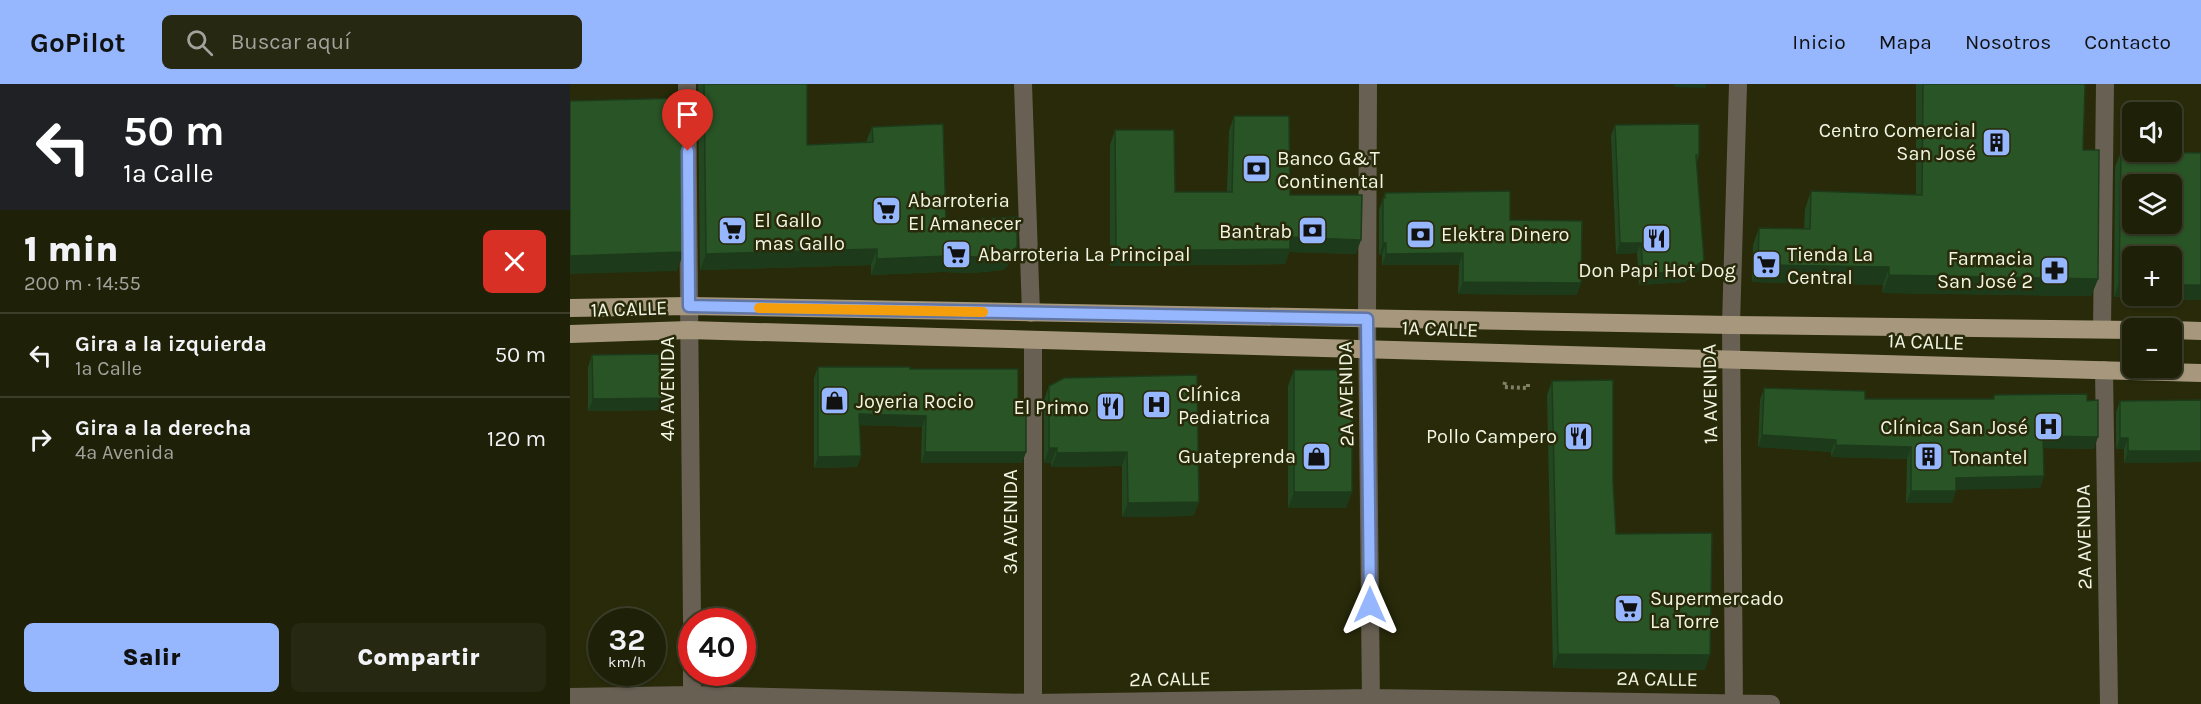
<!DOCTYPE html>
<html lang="es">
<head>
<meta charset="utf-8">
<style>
  body { margin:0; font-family:Karla,sans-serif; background:#262812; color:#f1f3f6; height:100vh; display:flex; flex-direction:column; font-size:22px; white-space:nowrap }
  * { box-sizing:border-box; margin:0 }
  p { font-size:20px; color:#a1a39c }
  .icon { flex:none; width:33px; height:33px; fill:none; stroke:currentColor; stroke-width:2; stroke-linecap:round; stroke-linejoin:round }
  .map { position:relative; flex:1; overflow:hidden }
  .details { display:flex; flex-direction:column; background:#1e2008; width:570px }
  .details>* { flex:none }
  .banner { background:#202124; color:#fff; overflow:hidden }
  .tools { position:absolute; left:1552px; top:18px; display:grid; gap:12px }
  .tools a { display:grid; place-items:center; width:60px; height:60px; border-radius:9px; background:#1e2008; box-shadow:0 2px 4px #0004,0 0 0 2px #3c3e29; font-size:30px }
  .speed { position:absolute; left:18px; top:524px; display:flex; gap:12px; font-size:30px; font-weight:700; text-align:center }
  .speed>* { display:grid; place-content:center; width:78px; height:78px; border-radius:50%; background:#1e2008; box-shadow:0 2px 4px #0004,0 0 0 2px #3c3e29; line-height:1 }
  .speed small { font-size:15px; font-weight:400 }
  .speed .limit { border:9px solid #d22; background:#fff; color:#111 }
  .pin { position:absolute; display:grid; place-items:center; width:51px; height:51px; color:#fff; margin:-62px -26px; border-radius:50% 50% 50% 0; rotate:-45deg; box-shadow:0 0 6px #0007 }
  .pin .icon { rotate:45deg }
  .me { position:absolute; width:66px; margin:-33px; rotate:0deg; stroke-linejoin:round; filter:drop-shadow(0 0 4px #0008) }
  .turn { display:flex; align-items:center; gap:21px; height:126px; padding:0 24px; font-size:27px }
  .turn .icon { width:78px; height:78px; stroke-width:2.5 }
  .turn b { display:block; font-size:42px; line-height:51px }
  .round { display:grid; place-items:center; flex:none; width:63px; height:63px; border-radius:9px; background:#262812 }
  .head { display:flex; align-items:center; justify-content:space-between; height:102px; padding:0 24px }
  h1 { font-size:36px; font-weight:800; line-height:45px }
  .button { display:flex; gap:12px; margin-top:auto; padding:12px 24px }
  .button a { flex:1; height:69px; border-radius:9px; background:#96b6fd; color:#111; font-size:24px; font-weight:800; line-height:69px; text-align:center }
  .button a+a { background:#262812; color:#f1f3f6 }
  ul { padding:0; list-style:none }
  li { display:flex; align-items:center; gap:18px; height:84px; padding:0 24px; border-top:2px solid #3c3e29 }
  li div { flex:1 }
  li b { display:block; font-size:22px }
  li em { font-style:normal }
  header { display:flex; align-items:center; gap:36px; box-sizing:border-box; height:84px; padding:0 30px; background:#96b6fd; color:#111 }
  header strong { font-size:28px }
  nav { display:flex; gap:33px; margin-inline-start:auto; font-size:21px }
  .search { width:420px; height:54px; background:#262812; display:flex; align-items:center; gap:15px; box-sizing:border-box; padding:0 21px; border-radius:9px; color:#a1a39c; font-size:22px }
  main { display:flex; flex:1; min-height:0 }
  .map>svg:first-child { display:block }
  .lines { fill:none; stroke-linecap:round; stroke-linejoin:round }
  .path { stroke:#7f8167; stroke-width:4; stroke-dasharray:3 3; stroke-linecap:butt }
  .minor { stroke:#686053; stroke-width:18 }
  .major { stroke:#a7987d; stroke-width:18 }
  .wall { fill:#234821 }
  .shaded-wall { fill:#1d3b1b }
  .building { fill:#295426; stroke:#1d3b1b; stroke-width:1.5; fill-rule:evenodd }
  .route-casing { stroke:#6276a4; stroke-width:15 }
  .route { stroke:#96b6fd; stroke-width:10 }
  .slow { stroke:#f59e0b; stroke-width:10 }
  .labels { text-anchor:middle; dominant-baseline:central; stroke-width:5; stroke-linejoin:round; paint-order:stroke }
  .poi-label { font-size:20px; fill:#f2f5e2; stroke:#282a0a; text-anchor:start }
  .street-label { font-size:20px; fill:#f2f5e2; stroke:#282a0a }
</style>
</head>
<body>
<header>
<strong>GoPilot</strong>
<div class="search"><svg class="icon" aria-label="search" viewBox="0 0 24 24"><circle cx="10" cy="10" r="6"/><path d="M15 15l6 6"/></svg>Buscar aquí</div>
<nav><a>Inicio</a><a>Mapa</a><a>Nosotros</a><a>Contacto</a></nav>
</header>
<main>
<section class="details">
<div class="banner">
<div class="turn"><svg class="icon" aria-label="left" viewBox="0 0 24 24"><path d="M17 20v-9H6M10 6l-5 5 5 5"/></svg><div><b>50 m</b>1a Calle</div></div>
</div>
<div class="head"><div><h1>1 min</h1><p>200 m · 14:55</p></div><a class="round" style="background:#d93025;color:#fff"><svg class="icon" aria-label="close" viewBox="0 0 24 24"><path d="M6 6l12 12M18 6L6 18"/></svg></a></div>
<ul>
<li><svg class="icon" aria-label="left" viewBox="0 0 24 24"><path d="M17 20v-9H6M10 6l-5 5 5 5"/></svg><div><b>Gira a la izquierda</b><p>1a Calle</p></div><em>50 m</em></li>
<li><svg class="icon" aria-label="right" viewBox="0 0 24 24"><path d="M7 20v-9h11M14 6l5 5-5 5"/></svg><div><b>Gira a la derecha</b><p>4a Avenida</p></div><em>120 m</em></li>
</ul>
<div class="button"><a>Salir</a><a>Compartir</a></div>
</section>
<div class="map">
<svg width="1631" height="620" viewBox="0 0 1631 620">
  <rect width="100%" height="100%" fill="#282a0a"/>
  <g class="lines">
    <path class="path" d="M935,298L934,303L958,304V298"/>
    <path class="minor" d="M117,0L122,537
      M453,0L461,229
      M798,0L797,235L801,620
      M1532,245L1535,0
      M463,256V620
      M1534,286L1539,620
      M122,588V620
      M0,613L122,611L463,619L801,614L1201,620
      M1164,620L1161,241L1168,0"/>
    <path class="major" d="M0,224L119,222L1161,241L1563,246
      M1602,246L1631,247
      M0,250L119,246L1631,289"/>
  </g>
  <path class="wall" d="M128,0H237V61L296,58L302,43L376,136L441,178L433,186L403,189L372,188L301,191V181L130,186Z
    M1346,0H1515L1513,66L1528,195L1521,212L1312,209L1313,201L1182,198L1183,161L1189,144L1234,145L1235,125L1241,107L1346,111Z
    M664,32L720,111L786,170L719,168L715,180L540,182V61L545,46L605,108H657L659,47Z
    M1045,41L1129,71L1127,78L1130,186L1115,198L1069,201L1067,169L1046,170L1041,52Z
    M1551,68L1631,69L1554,216V213H1544L1545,83Z
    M815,109L940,136L1007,211L888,210L889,181H812V171H809V126Z
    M22,271L94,326L18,327V283Z
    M248,283L340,285L448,322L456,368L452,379H351L352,343L289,341L291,372L287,383L244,384V294Z
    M724,286L782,408L776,424H718V302Z
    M982,297L1043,398L1046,450L1135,586L983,584L977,311Z
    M479,302L629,418L623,432L552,433V382L481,383V379H474V316Z
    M1194,304L1295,315H1423L1424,311L1517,317L1524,365L1473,364L1474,392L1470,404L1386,405L1382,419H1336L1337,375L1261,373V368L1188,363L1190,316Z
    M1631,316V378L1554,379V365H1546V328L1550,317Z"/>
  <path class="shaded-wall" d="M1105,0H1136L1135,4L1104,3Z
    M720,153L791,156L786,170L719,168L715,180L540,182L546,167Z
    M813,159H816L812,171H809Z
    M1050,159H1071L1067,169L1046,170Z
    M447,163L441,178L433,186L403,189L372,188L301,191L307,175L378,172Z
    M307,165L301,181L130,186L136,170Z
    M114,168L107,187L0,190V172Z
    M893,169L889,181H812L816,170Z
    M1134,176L1130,186L1115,198L1069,201L1073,190Z
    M1188,181L1319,183L1313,201L1182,198Z
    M1319,191L1528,195L1521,212L1312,209Z
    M893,198L1011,199L1007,211L888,210Z
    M1549,198H1560L1554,213H1544Z
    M1560,201H1563V212H1602V201H1631V216H1554Z
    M99,314L94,326L18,327L23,315Z
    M289,330L356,332L352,343L285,341Z
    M1192,351L1266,356L1261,368L1188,363Z
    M1473,352L1528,353L1524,365L1469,364Z
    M1550,354H1558L1554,365H1546Z
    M1266,361L1341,363L1337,375L1261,373Z
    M479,364H487L481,379H474Z
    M1558,367H1631V378L1554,379Z
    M355,368H456L452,379H351Z
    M557,368L552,382L481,383L487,369Z
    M291,372L287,383L244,384L248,373Z
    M1474,392L1470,404L1382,406L1386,394Z
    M1341,407H1386L1382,419H1336Z
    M724,408H782L776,424H718Z
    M629,418L623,432L552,433L558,419Z
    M988,570L1140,571L1135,586L983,584Z"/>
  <path class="building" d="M134,0H237V61L303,58L302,43L373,40L376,136L447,133V163L438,170L409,173L378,172L307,175V165L136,170Z
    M1353,0H1515L1513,66H1529L1528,195L1319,191V183L1188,181L1189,144L1240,145L1241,107L1352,111Z
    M113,14L114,168L0,172V17Z
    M664,32H719L720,111H792L791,156L720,153V165L546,167L545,46H604L605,108H662Z
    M1129,40V71H1126L1134,176L1119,187L1073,190L1071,159H1050L1045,41Z
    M1551,68L1631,69V201H1602V172H1563V201H1560V198H1549ZM1563,100H1602V140H1563Z
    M940,107V136L1012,137L1011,199L893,198V169L816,170V159H813V114H815V109Z
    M98,270L99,314L23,315L22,271Z
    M248,283H340V285H448V322L456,318V368H355L356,332L289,330L291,372L248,373Z
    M724,286H766L782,304V408H724Z
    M627,291L629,418L558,419L557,368L487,369V364H479V302L494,294Z
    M1043,296V398L1046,450L1142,449L1140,571L988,570L982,297Z
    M1194,304L1295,307V315H1424V311L1517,310V317L1528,316V353L1473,352L1474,392L1386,394V407H1341V363L1266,361V356L1192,351Z
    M1631,316V367H1558V354H1550V317Z"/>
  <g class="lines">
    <defs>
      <path id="route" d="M118,67L119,222L797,235L800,521"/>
    </defs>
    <use href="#route" class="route-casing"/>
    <use href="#route" class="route"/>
    <path class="slow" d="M189,224L413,228"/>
  </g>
  <defs>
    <symbol id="building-square" viewBox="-11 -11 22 22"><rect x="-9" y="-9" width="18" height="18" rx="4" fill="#96b6fd" stroke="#282a0a"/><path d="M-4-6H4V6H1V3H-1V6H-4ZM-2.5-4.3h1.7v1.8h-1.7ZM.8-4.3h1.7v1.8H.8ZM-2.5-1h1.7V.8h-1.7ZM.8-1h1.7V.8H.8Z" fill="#111"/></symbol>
    <symbol id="bank-square" viewBox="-11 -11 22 22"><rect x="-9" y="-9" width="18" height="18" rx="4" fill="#96b6fd" stroke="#282a0a"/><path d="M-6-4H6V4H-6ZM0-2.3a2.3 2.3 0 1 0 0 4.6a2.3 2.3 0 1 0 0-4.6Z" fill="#111"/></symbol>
    <symbol id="supermarket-square" viewBox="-11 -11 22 22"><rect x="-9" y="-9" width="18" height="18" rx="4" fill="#96b6fd" stroke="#282a0a"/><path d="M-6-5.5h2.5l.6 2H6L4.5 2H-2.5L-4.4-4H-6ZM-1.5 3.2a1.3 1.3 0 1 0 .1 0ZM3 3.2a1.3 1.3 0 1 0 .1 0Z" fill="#111"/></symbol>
    <symbol id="restaurant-square" viewBox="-11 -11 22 22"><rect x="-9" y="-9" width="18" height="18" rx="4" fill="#96b6fd" stroke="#282a0a"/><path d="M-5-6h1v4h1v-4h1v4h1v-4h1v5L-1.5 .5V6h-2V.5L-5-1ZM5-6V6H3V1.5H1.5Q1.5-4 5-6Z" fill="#111"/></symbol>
    <symbol id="pharmacy-square" viewBox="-11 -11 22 22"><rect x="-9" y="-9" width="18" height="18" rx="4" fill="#96b6fd" stroke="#282a0a"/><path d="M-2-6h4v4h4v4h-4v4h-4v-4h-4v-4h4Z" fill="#111"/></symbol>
    <symbol id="shop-square" viewBox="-11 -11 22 22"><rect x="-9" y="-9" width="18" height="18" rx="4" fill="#96b6fd" stroke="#282a0a"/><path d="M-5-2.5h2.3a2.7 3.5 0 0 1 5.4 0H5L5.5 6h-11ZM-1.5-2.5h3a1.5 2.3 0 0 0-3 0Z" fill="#111"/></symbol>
    <symbol id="hospital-square" viewBox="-11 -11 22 22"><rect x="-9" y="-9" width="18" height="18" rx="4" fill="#96b6fd" stroke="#282a0a"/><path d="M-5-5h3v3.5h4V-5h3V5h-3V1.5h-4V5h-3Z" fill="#111"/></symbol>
  </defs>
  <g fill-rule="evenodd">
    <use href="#building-square" x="1410" y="42" width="33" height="33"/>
    <use href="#bank-square" x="670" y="68" width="33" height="33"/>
    <use href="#supermarket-square" x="300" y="110" width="33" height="33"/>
    <use href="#supermarket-square" x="146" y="130" width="33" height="33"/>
    <use href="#bank-square" x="726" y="130" width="33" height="33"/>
    <use href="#bank-square" x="834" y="134" width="33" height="33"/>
    <use href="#restaurant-square" x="1070" y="138" width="33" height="33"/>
    <use href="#supermarket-square" x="370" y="154" width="33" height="33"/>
    <use href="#supermarket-square" x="1180" y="164" width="33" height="33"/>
    <use href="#pharmacy-square" x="1468" y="170" width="33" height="33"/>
    <use href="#shop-square" x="248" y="300" width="33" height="33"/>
    <use href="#hospital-square" x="570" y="304" width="33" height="33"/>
    <use href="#restaurant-square" x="524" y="306" width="33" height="33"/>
    <use href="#hospital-square" x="1462" y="326" width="33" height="33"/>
    <use href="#restaurant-square" x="992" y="336" width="33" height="33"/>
    <use href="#shop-square" x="730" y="356" width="33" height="33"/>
    <use href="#building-square" x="1342" y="356" width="33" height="33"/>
    <use href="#supermarket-square" x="1042" y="508" width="33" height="33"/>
  </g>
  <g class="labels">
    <g class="poi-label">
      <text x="1406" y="46" text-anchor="end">Centro Comercial<tspan x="1406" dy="23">San José</tspan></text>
      <text x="707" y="74">Banco G&amp;T<tspan x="707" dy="23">Continental</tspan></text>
      <text x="338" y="116">Abarroteria<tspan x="338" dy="23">El Amanecer</tspan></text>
      <text x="184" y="136">El Gallo<tspan x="184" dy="23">mas Gallo</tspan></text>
      <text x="722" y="147" text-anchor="end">Bantrab</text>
      <text x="871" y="150">Elektra Dinero</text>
      <text x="408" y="170">Abarroteria La Principal</text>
      <text x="1217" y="170">Tienda La<tspan x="1217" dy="23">Central</tspan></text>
      <text x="1463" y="174" text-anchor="end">Farmacia<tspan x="1463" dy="23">San José 2</tspan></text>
      <text x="1087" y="186" text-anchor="middle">Don Papi Hot Dog</text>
      <text x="608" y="310">Clínica<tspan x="608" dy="23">Pediatrica</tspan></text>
      <text x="286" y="317">Joyeria Rocio</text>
      <text x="519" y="323" text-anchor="end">El Primo</text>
      <text x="1458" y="343" text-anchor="end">Clínica San José</text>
      <text x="987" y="352" text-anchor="end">Pollo Campero</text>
      <text x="726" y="372" text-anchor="end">Guateprenda</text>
      <text x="1380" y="373">Tonantel</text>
      <text x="1080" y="514">Supermercado<tspan x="1080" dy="23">La Torre</tspan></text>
    </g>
    <g class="street-label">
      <text transform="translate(59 225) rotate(-2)">1A CALLE</text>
      <text transform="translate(870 245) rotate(2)">1A CALLE</text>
      <text transform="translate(1356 258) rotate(2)">1A CALLE</text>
      <text transform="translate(97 305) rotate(-90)">4A AVENIDA</text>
      <text transform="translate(776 310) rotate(-91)">2A AVENIDA</text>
      <text transform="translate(1140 310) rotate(-91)">1A AVENIDA</text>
      <text transform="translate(440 438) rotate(-90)">3A AVENIDA</text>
      <text transform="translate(1514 453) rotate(-91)">2A AVENIDA</text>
      <text transform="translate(600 595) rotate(-1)">2A CALLE</text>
      <text transform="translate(1087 595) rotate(1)">2A CALLE</text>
    </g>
  </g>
</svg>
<div class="tools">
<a><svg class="icon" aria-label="sound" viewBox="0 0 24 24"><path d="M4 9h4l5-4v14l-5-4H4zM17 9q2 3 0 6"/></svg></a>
<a><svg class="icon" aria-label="layers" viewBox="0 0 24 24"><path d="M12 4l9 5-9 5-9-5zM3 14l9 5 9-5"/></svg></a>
<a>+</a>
<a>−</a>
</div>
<div class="speed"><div>32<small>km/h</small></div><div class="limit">40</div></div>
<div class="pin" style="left:118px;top:67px;background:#d93025"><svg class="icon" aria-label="arrive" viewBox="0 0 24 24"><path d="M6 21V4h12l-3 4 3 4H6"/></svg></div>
<svg class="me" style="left:800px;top:521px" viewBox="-20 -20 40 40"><path d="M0-17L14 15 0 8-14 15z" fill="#96b6fd" stroke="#fff" stroke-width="4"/></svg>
</div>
</main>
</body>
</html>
